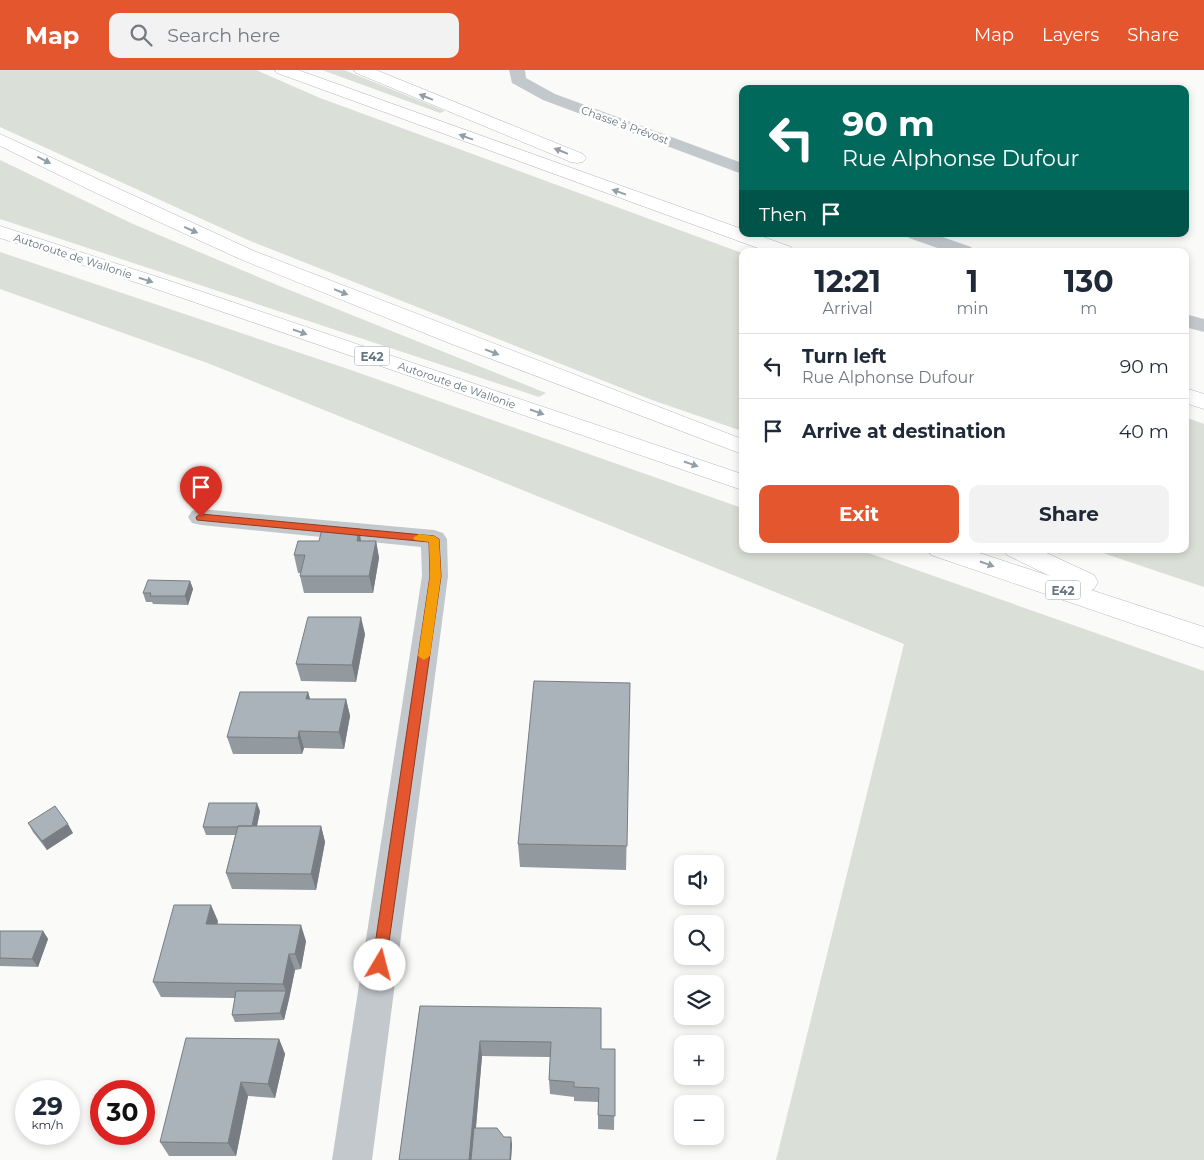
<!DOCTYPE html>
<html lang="en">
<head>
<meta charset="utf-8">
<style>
  body { margin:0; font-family:Montserrat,sans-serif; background:#f2f2f3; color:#1f2937; height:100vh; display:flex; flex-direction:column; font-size:19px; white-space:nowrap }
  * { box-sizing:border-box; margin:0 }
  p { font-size:16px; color:#747a83 }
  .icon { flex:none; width:28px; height:28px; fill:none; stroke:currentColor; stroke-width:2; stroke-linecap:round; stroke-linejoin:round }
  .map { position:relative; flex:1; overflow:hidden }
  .panel { position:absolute; left:739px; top:178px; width:450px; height:305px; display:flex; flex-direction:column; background:#fff; border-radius:10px; box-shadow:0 2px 8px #0003 }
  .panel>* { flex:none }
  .hud { position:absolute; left:739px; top:15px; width:450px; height:152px; border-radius:10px; box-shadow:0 2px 8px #0003; background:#00695c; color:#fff; overflow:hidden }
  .fabs { position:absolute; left:674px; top:785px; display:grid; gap:10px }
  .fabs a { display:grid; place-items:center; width:50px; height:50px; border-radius:10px; background:#fff; box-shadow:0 2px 8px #0003; font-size:25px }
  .speed { position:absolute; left:15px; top:1010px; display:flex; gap:10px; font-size:25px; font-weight:700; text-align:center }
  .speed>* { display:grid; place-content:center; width:65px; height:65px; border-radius:50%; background:#fff; box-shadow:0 2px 8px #0003; line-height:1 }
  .speed small { font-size:12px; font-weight:400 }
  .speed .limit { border:8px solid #d22; background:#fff; color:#111 }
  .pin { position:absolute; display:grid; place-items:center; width:42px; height:42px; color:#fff; margin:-51px -21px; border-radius:50% 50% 50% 0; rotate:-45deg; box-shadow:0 0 5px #0007 }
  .pin .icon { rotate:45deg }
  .me { position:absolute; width:55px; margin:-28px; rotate:8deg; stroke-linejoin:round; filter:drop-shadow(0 0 4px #0008) }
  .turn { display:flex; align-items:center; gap:18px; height:105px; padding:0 20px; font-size:22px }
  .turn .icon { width:65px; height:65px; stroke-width:2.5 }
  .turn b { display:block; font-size:35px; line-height:42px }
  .then { display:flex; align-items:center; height:48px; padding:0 20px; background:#0003; gap:10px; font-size:19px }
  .eta { display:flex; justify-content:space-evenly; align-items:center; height:85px; text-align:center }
  .eta b { font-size:30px; font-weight:700; line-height:35px }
  .button { display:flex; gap:10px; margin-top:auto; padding:10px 20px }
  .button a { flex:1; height:58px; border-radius:10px; background:#e4572e; color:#fff; font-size:20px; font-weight:700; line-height:58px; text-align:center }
  .button a+a { background:#f2f2f3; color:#1f2937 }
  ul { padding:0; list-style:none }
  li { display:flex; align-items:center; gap:15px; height:65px; padding:0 20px; border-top:1px solid #e0e1e3 }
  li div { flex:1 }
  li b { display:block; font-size:19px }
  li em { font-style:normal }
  header { display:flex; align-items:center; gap:30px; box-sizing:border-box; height:70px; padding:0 25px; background:#e4572e; color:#fff }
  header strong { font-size:24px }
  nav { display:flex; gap:28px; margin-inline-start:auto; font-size:18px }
  .search { width:350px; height:45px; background:#f2f2f3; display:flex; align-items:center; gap:12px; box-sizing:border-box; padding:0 18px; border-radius:10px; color:#747a83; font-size:19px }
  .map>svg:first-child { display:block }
  .green { fill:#dadfd7 }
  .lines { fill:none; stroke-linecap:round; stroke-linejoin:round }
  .highway-casing { stroke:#b4b9bd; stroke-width:1 }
  .minor { fill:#c3c8cc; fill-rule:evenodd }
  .highway { fill:#fff; fill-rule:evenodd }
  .wall { fill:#929a9f }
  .shaded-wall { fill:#777d82 }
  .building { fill:#aab3b9; stroke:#777d82 }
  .oneway { fill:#939fa8 }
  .route { fill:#e4572e; stroke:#94391e }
  .slow { fill:#f59e0b }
  .labels { text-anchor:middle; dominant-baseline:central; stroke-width:5; stroke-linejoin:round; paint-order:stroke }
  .far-street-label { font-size:11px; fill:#657683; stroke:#fff }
  .shield { fill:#fff; stroke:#939fa8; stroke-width:1 }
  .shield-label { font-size:12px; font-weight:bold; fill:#657683 }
</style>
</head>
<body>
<header>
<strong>Map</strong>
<div class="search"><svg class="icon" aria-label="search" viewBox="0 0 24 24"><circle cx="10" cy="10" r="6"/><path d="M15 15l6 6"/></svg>Search here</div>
<nav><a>Map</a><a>Layers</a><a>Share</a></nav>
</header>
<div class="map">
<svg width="1204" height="1090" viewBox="0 0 1204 1090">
  <rect width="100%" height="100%" fill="#fafaf8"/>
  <path class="green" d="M0,0H256L320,28L742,183V361L652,330L248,170L0,57Z
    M322,0H344L445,41L440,43Z
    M0,90L133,154L282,217L546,323L539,327L0,149Z
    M0,182L348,299L742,438V479H857L1204,601V1090H776L904,574L210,294L0,219Z
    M1185,347L1204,354V517L1091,479H1185Z"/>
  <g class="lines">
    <defs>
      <path id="highway" d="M275,0H298L742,159V164H755L791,177L794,181H766L277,3Z
        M354,0H376L583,84L586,88L583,92L577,93L571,92L356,3Z
        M0,64L254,181L742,369V384L449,273L240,189L96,123L0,76Z
        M0,156L170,211L742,404V420L156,219L0,168Z
        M1185,318L1204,324V339L1185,333Z
        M927,479H967L1050,506L1007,485L1003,479H1038L1094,505L1098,512L1094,519L1091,520L1204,557V578L931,485Z"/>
    </defs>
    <use href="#highway" class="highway-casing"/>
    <path class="minor" d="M509,0H525L526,8L555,24L742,93V104L543,30L512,13Z
      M907,164H934L971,177L974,181H946L909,168Z
      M1185,244L1204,249V262L1185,257Z
      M201,439L434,460L443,463L447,469L448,506L372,1090H332L422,506L421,477L201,455L192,453L188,447L192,441Z"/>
    <use href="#highway" class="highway"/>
  </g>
  <path class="wall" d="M361,471H376L379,488L373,523H304L300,506L301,503H298L294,485Z
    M190,511L193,519L188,535L153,534L152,532H146L143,523Z
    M365,564L356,612L301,611L296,594Z
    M630,613L626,800L520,797L518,774Z
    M308,622L310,629H346L350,646L344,679L304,678L302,684H233L227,667Z
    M260,741L257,756H321L325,772L316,820L232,819L226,803L235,765H206L203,757Z
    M28,753L73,763L47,780L33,762Z
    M218,851L217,855L306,871L301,899L295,900L289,929L284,950L235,952L232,945L235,928L161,927L153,912Z
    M0,861H43L48,869L38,897L0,896Z
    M420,936L601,979H615L614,1060L598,1059V1032L574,1031V1027L550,1024L549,1010L550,987L482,986L476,1058L504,1067L512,1074L511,1090H399Z
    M279,969L285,984L275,1028L248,1026L236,1086H169L160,1072Z"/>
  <path class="shaded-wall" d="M359,459L362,476L357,471Z
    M376,471L379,488L373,523L369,506Z
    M190,511L193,519L188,535L185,526Z
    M361,547L365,564L356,612L352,595Z
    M308,622L313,639L306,629Z
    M346,629L350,646L344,679L339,662Z
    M299,661L304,678L302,684L298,668Z
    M257,733L260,741L255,765L252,757Z
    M68,754L73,763L47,780L42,771Z
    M321,756L325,772L316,820L311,804Z
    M211,835L218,851L213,870L206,854Z
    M301,855L306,871L301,899L295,884Z
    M43,861L48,869L38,897L32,889Z
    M289,884L295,900L289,929L284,950L280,943L286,921L283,914Z
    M279,969L285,984L275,1028L268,1014Z
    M480,971L482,986L473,1090H469Z
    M241,1012L248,1026L236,1086L228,1073Z
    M511,1067L512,1074L511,1090H510Z"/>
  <path class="building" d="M322,459H359L357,471H376L369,506H300L305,485H294L298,471H319Z
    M148,510L190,511L185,526H150L151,523H143Z
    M308,547H361L352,595L296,594Z
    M534,611L630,613L627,776L518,774Z
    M240,622H308L306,629H346L339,662L299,661L298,668L227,667Z
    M209,733H257L252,756H238L237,757H203Z
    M55,736L68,754L42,771L28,753Z
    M238,756H321L311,804L226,803Z
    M174,835H211L206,854L301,855L295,884H289L283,914L153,912Z
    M0,861H43L32,889L0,888Z
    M236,921H286L280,943L232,945Z
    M420,936L601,938V979H615V1046L598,1045L599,1018L574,1017V1012L549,1010L551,972L480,971L469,1090H399Z
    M186,968L279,969L268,1014L241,1012L228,1073L160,1072Z
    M474,1058H497L504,1067H511L510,1090H471Z"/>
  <defs><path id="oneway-solid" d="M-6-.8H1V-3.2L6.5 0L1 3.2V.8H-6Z" transform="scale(1.25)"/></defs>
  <g class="oneway">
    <use href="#oneway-solid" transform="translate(426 27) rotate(-158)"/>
    <use href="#oneway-solid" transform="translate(466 67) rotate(-160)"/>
    <use href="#oneway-solid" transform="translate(561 81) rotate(-158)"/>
    <use href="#oneway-solid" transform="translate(44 90) rotate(27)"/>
    <use href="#oneway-solid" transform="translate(619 122) rotate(-160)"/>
    <use href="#oneway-solid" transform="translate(191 160) rotate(24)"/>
    <use href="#oneway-solid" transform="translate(146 210) rotate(18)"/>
    <use href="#oneway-solid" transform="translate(341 222) rotate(22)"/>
    <use href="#oneway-solid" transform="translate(300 262) rotate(19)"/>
    <use href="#oneway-solid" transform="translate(492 282) rotate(21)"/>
    <use href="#oneway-solid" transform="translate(537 342) rotate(19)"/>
    <use href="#oneway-solid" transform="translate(691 394) rotate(19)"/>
    <use href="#oneway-solid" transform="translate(987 494) rotate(19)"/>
  </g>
  <path class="route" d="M201,444L434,466L439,469L441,506L385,900L380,902L374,900L372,895L430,506L429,472L197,450L196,447Z"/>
  <path class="slow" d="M419,464L434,466L439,469L441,506L430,586L424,590L418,586L430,506L429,472L415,470L413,468Z"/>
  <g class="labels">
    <g class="far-street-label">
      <text transform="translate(625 55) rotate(20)">Chasse à Prévost</text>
      <text transform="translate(73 186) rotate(18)">Autoroute de Wallonie</text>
      <text transform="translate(457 315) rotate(19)">Autoroute de Wallonie</text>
    </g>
    <g class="shield">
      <rect x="354.5" y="276.5" width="35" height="19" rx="4"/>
      <rect x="1045.5" y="510.5" width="35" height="19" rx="4"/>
    </g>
    <g class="shield-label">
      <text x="372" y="286">E42</text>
      <text x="1063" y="520">E42</text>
    </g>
  </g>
</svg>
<div class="fabs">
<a><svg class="icon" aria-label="sound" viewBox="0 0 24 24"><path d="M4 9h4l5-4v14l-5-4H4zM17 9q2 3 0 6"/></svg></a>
<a><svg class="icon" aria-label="search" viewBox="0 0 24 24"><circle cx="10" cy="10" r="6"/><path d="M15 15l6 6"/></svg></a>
<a><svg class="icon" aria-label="layers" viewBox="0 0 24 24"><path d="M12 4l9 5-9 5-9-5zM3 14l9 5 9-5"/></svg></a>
<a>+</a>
<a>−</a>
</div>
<div class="speed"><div>29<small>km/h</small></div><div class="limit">30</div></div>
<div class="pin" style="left:201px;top:447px;background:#d93025"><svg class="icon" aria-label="arrive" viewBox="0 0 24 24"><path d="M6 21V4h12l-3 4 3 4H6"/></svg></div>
<svg class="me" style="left:380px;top:895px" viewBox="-20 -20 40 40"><circle r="19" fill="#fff"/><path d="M0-13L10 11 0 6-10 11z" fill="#e4572e"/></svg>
<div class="hud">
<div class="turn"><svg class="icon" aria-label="left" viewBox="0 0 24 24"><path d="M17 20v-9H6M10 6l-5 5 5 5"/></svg><div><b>90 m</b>Rue Alphonse Dufour</div></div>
<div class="then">Then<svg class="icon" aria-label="arrive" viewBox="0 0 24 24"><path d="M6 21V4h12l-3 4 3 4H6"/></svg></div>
</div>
<section class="panel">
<div class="eta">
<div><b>12:21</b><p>Arrival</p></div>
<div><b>1</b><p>min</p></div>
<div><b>130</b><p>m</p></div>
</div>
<ul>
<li><svg class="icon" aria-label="left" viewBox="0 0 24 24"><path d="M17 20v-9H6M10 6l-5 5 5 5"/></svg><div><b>Turn left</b><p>Rue Alphonse Dufour</p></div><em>90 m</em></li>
<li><svg class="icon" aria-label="arrive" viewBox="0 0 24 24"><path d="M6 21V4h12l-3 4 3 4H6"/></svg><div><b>Arrive at destination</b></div><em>40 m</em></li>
</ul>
<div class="button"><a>Exit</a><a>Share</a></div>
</section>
</div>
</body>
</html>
